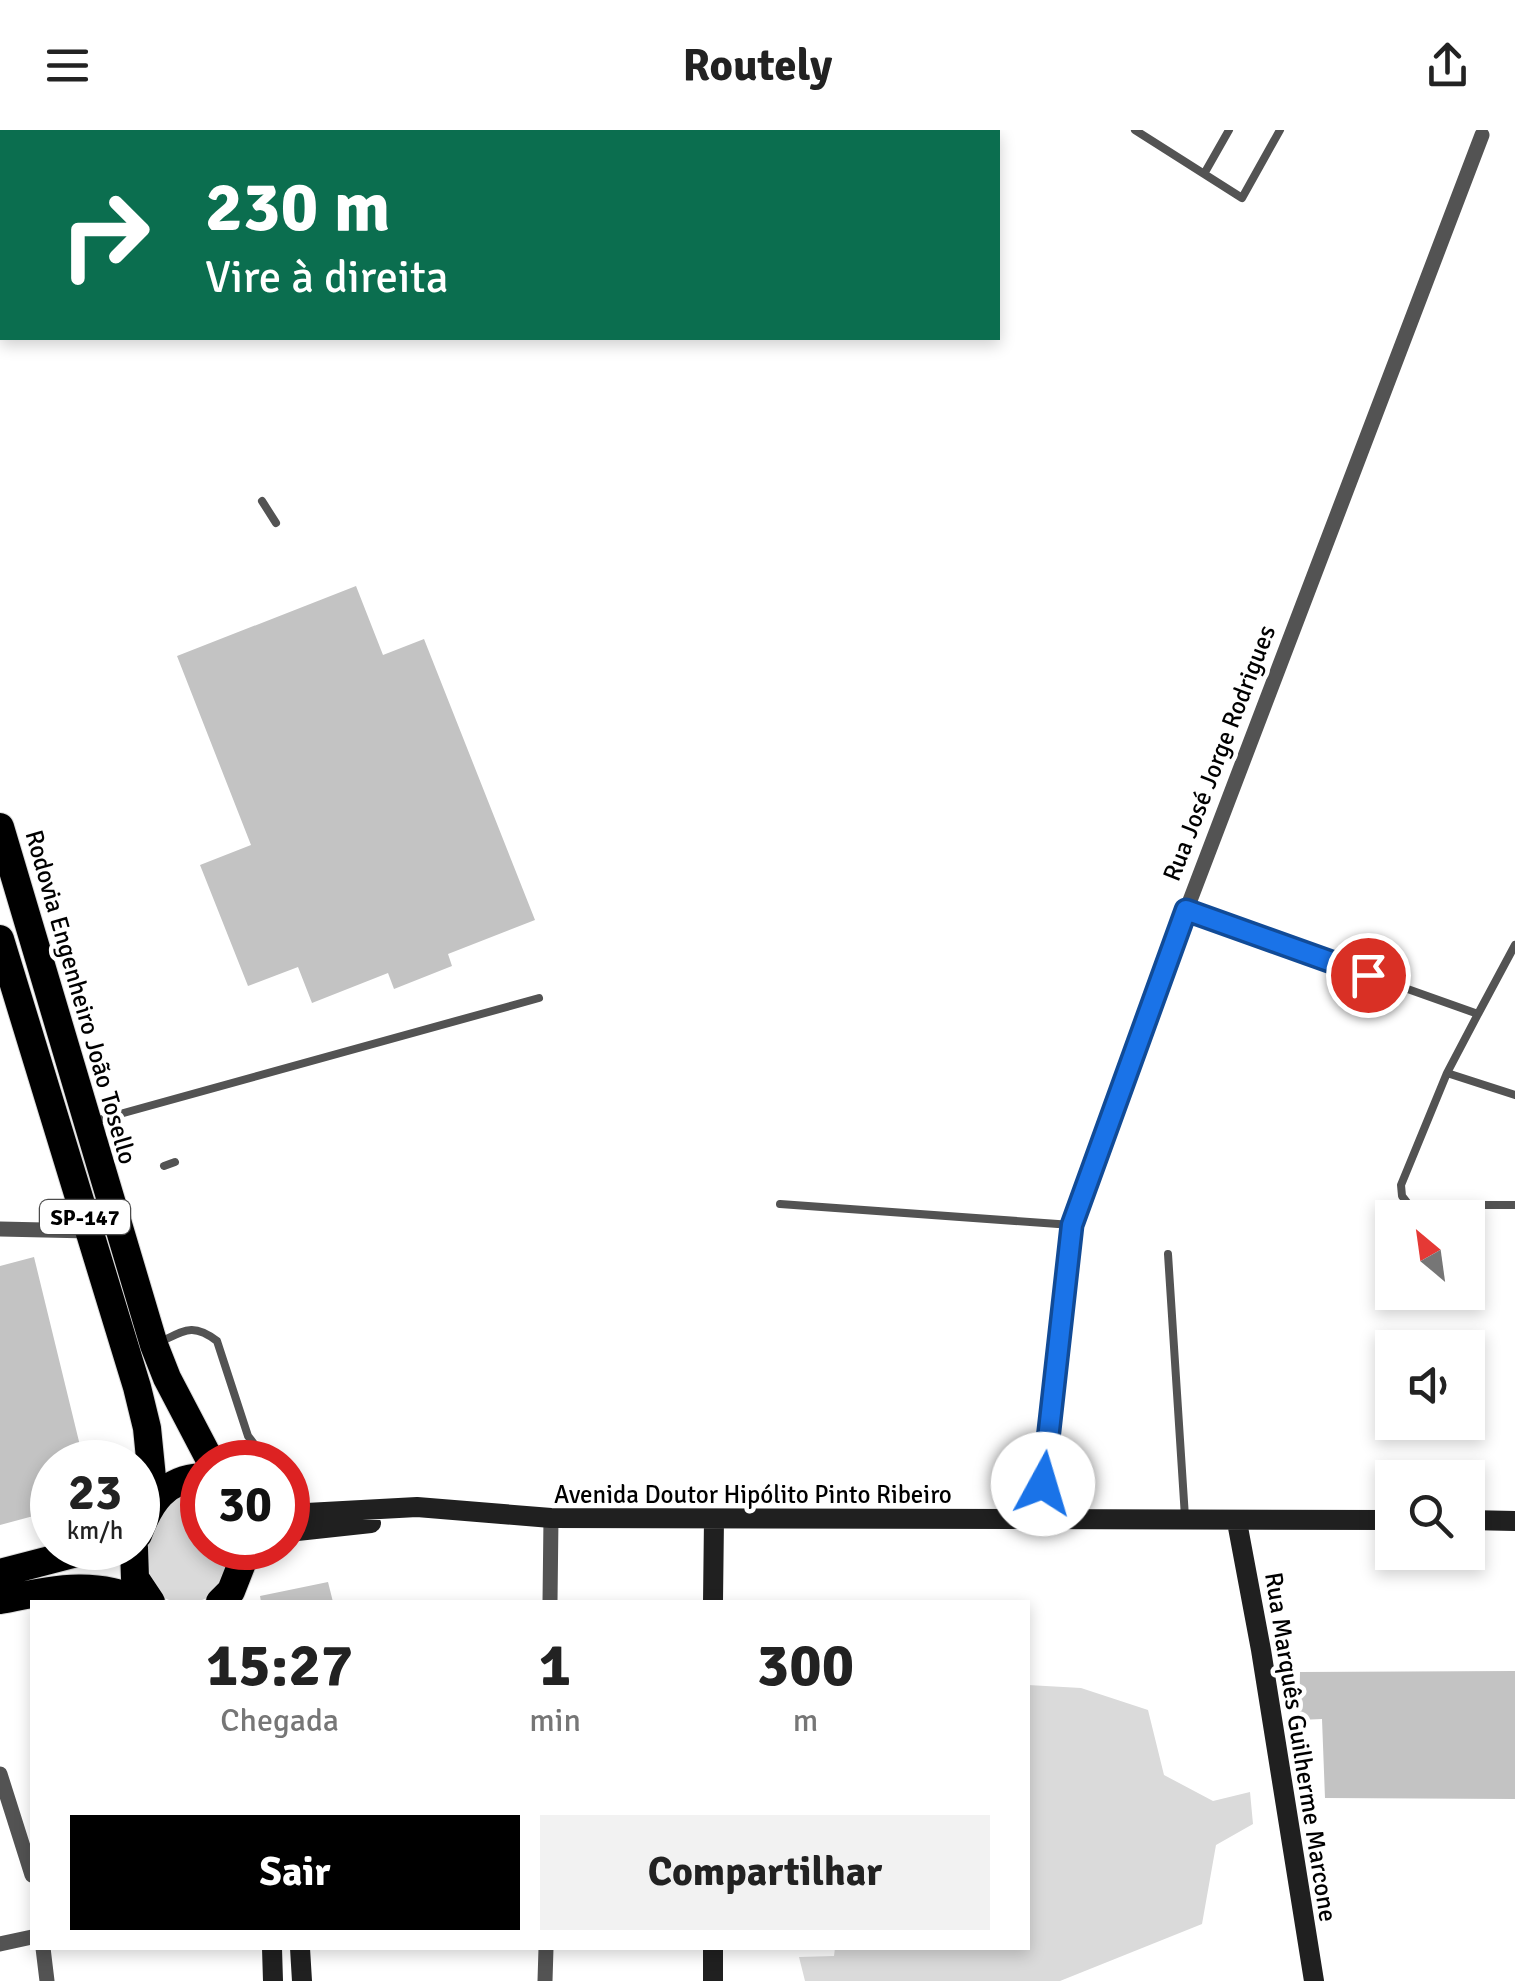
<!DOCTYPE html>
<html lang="pt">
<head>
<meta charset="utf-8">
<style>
  body { margin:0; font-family:Signika,sans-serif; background:#f2f2f2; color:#222; height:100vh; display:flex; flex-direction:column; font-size:38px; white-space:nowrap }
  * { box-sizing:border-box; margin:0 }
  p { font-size:32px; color:#767676 }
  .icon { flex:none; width:55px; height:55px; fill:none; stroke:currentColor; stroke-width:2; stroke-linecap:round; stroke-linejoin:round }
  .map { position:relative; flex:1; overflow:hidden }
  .drawer { position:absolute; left:30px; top:1470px; width:1000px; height:350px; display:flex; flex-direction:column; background:#fff; border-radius:0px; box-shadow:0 5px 15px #0003 }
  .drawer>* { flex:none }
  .guide { position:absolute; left:0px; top:0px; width:1000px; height:210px; box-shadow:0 5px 15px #0003; background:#0b6e4f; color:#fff; overflow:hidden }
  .needle { width:65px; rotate:331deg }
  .fabs { position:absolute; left:1375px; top:1070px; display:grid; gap:20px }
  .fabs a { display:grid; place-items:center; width:110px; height:110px; border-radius:0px; background:#fff; box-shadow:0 5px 15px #0003; font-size:50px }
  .speed { position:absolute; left:30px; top:1310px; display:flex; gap:20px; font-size:50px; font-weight:700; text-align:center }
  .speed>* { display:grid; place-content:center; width:130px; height:130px; border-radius:50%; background:#fff; box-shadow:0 5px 15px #0003; line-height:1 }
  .speed small { font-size:25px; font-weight:400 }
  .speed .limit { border:15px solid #d22; background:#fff; color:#111 }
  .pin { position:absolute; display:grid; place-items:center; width:85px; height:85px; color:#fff; margin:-42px; border:5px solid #fff; border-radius:50%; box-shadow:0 2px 10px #0007 }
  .me { position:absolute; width:110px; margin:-55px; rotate:6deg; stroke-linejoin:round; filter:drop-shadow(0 0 8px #0008) }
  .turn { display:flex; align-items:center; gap:35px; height:210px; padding:0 40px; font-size:45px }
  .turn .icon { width:130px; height:130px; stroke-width:2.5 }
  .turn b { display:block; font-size:70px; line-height:85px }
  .eta { display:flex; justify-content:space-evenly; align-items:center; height:170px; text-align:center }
  .eta b { font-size:60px; font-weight:700; line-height:70px }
  .primary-button { display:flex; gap:20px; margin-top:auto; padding:20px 40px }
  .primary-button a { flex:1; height:115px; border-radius:0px; background:#000; color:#fff; font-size:40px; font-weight:700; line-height:115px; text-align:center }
  .primary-button a+a { background:#f2f2f2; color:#222 }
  header { display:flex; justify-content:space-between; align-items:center; height:130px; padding:0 40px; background:#fff; font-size:45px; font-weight:700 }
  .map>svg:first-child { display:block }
  .green { fill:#dadada }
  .building { fill:#c3c3c3 }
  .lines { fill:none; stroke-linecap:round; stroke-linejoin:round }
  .highway-casing { stroke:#dbdbdb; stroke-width:30 }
  .lane { stroke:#535353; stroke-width:8 }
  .street { stroke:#535353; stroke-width:15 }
  .secondary { stroke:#202020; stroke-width:20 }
  .highway { stroke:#000; stroke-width:28 }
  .route-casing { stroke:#114b97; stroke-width:25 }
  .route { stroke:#1a73e8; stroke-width:18 }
  .labels { text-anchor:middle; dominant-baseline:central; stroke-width:9; stroke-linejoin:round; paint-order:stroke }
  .shield { fill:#fff; stroke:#4c4c4c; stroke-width:2.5 }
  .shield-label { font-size:22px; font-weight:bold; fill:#000 }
  .street-label { font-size:25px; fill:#000; stroke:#fff }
</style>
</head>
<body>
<header><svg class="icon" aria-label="menu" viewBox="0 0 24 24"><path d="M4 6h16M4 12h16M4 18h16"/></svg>Routely<svg class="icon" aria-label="share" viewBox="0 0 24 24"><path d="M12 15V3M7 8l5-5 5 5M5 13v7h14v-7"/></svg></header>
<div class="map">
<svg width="1515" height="1851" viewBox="0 0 1515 1851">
  <rect width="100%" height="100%" fill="#fff"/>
  <path class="green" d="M193,1360H202V1418H235C230,1434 225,1454 211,1465C202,1472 192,1473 181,1472C156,1472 142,1448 145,1424C146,1417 151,1409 154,1402C163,1379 168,1368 193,1360Z
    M1028,1555L1081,1558L1148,1580L1164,1645L1213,1671L1250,1662L1253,1694L1216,1715L1202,1794L1060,1851H805L799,1827L834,1826L835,1818H1028Z"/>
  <path class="building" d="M356,456L383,525L424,509L535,790L448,824L452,836L394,859L388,843L312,873L298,837L248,856L200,735L251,715L177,526Z
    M34,1127L84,1332H52V1381L0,1395V1136Z
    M328,1452L333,1472H261L260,1466Z
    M1515,1541V1669L1325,1668L1322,1589L1299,1590L1300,1542Z"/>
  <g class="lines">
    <defs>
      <path id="highway" d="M0,697L154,1215L167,1248L211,1332
        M0,809L137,1257L147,1298L154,1368
        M138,1405C150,1372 165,1349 202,1347
        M134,1418L135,1448L151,1472
        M0,1443L96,1418
        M0,1470C53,1460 92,1449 143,1472
        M220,1472L231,1461L248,1418"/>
    </defs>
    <use href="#highway" class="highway-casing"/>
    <path class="lane" d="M1135,0L1242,68L1280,0
      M1204,44L1229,0
      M262,371L276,393
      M1188,781L1478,884L1515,815
      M1478,884L1447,943L1401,1055L1402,1066L1409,1075H1515
      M1447,943L1515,965
      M91,992L539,868
      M164,1036L175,1032
      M780,1074L1072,1095
      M1168,1124L1185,1387
      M158,1213C184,1201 192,1192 217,1211L248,1306L268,1332"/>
    <path class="street" d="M0,1099L89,1101
      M1039,1390L1072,1095L1186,781L1482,5
      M550,1472L551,1388
      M0,1644L32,1745
      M0,1814L32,1807
      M43,1818L47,1851
      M545,1851L546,1818"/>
    <path class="secondary" d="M288,1384L417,1377L551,1388L1392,1390
      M1468,1390L1515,1391
      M1237,1392L1261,1520L1314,1851
      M288,1402L371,1393
      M713,1472L714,1389
      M272,1818L273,1851
      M300,1818L302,1851
      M713,1851V1818"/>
    <use href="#highway" class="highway"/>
  </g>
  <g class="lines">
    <defs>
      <path id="route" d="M1043,1354L1072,1095L1186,780L1368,845"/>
    </defs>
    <use href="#route" class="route-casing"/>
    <use href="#route" class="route"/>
  </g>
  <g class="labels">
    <rect class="shield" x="40" y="1070" width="90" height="34" rx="8"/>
    <g class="shield-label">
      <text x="85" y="1087">SP-147</text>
    </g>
    <g class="street-label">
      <text transform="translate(1219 623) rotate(-69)">Rua José Jorge Rodrigues</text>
      <text transform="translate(81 867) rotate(74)">Rodovia Engenheiro João Tosello</text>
      <text x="753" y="1364">Avenida Doutor Hipólito Pinto Ribeiro</text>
      <text transform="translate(1301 1617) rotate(81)">Rua Marquês Guilherme Marcone</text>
    </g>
  </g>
</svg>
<div class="fabs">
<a><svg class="needle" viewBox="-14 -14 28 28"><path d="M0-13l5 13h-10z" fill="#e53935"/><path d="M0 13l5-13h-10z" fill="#767676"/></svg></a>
<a><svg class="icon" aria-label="sound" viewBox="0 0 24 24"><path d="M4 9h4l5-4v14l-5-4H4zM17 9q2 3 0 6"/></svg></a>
<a><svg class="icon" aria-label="search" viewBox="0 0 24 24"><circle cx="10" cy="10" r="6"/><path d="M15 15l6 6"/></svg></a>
</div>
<div class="speed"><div>23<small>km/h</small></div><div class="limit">30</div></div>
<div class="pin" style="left:1368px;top:845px;background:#d93025"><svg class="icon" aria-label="arrive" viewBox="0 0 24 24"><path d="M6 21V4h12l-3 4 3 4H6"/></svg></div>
<svg class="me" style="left:1043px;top:1354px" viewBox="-20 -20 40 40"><circle r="19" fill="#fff"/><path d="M0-13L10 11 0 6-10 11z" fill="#1a73e8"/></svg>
<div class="guide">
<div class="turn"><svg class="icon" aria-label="right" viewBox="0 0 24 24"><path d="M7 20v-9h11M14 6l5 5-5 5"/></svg><div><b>230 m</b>Vire à direita</div></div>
</div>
<section class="drawer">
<div class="eta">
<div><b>15:27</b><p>Chegada</p></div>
<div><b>1</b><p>min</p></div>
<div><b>300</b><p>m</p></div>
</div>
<div class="primary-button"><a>Sair</a><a>Compartilhar</a></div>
</section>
</div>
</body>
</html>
